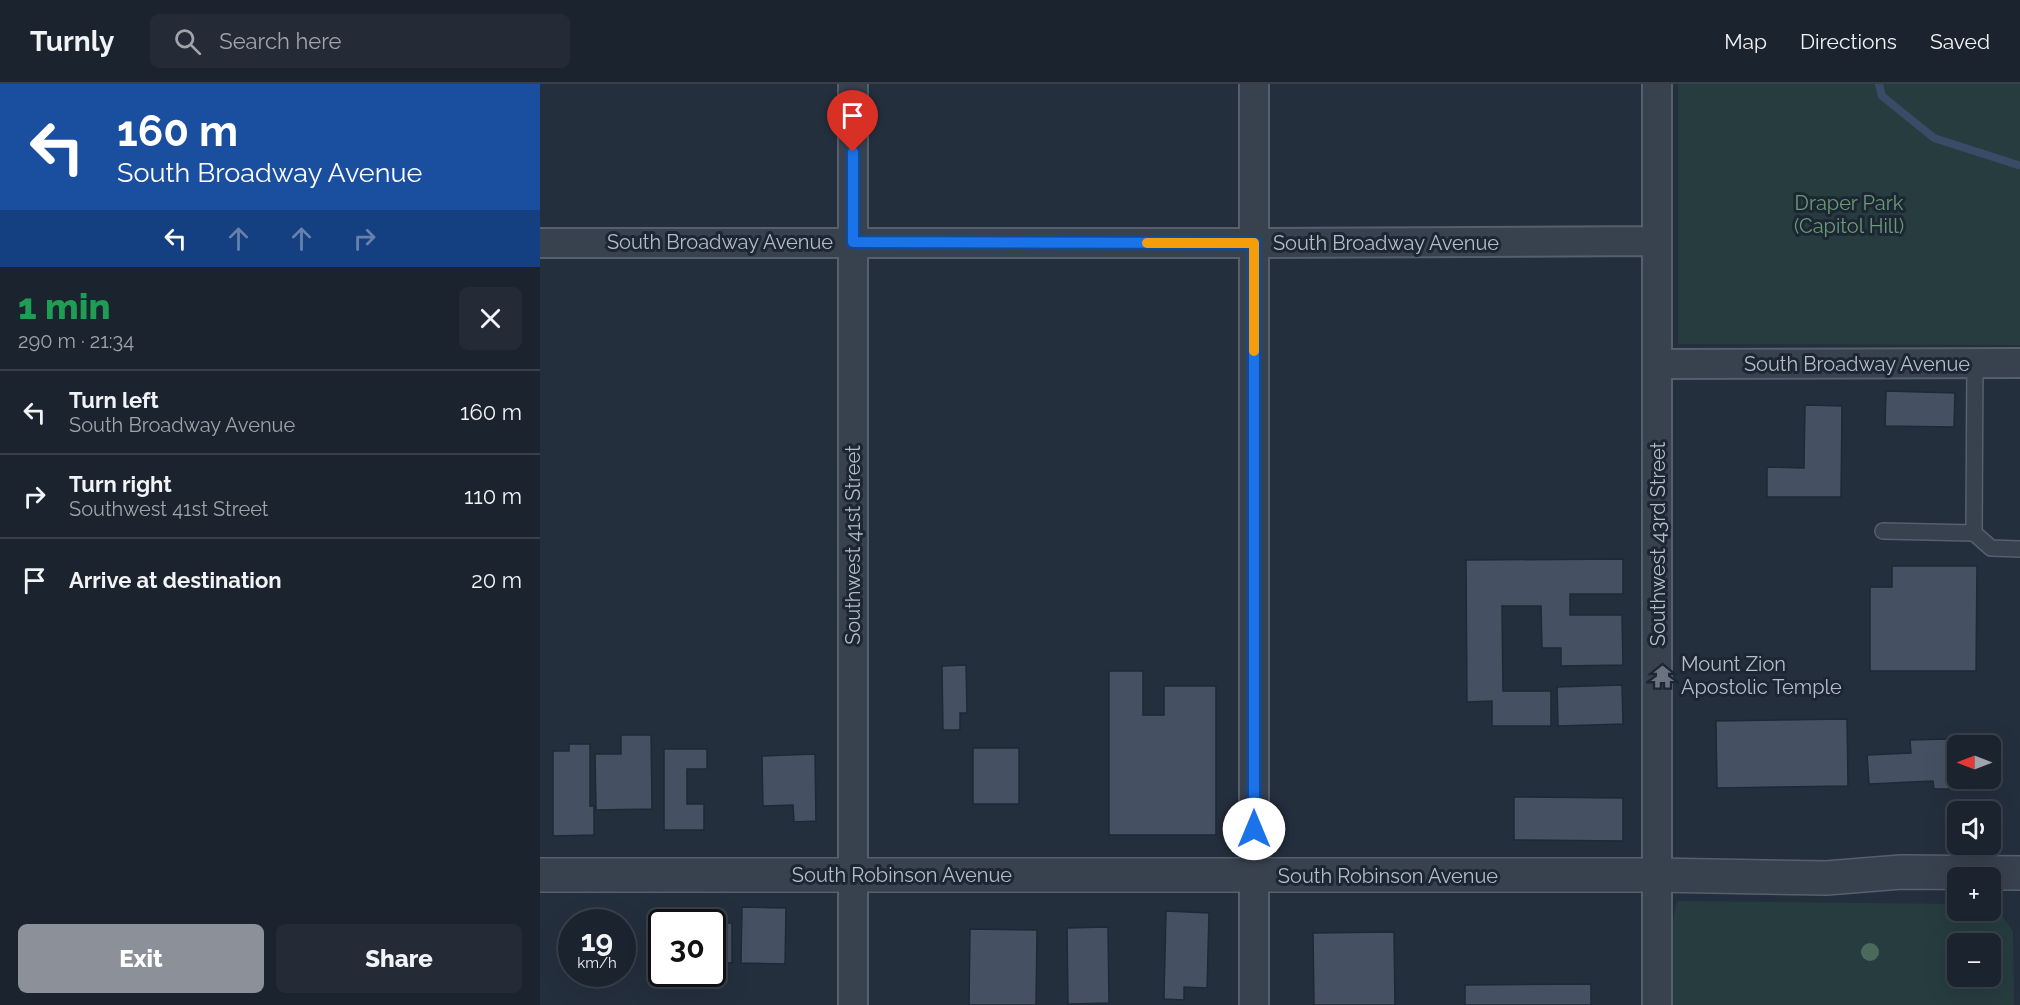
<!DOCTYPE html>
<html lang="en">
<head>
<meta charset="utf-8">
<style>
  body { margin:0; font-family:Raleway,sans-serif; background:#242b36; color:#f1f3f6; height:100vh; display:flex; flex-direction:column; font-size:22px; white-space:nowrap }
  * { box-sizing:border-box; margin:0 }
  p { font-size:20px; color:#a0a4aa }
  .icon { flex:none; width:33px; height:33px; fill:none; stroke:currentColor; stroke-width:2; stroke-linecap:round; stroke-linejoin:round }
  .map { position:relative; flex:1; overflow:hidden }
  .panel { display:flex; flex-direction:column; background:#1b232e; width:540px }
  .panel>* { flex:none }
  .guide { background:#1a4fa0; color:#fff; overflow:hidden }
  .needle { width:39px; rotate:270deg }
  .fabs { position:absolute; left:1407px; top:651px; display:grid; gap:12px }
  .fabs a { display:grid; place-items:center; width:54px; height:54px; border-radius:9px; background:#1b232e; box-shadow:0 6px 24px #0002,0 0 0 2px #39404a; font-size:30px }
  .speed { position:absolute; left:18px; top:825px; display:flex; gap:12px; font-size:30px; font-weight:700; text-align:center }
  .speed>* { display:grid; place-content:center; width:78px; height:78px; border-radius:50%; background:#1b232e; box-shadow:0 6px 24px #0002,0 0 0 2px #39404a; line-height:1 }
  .speed small { font-size:15px; font-weight:400 }
  .speed .limit { border:3px solid #111; border-radius:9px; background:#fff; color:#111 }
  .pin { position:absolute; display:grid; place-items:center; width:51px; height:51px; color:#fff; margin:-62px -26px; border-radius:50% 50% 50% 0; rotate:-45deg; box-shadow:0 0 6px #0007 }
  .pin .icon { rotate:45deg }
  .me { position:absolute; width:66px; margin:-33px; rotate:0deg; stroke-linejoin:round; filter:drop-shadow(0 0 4px #0008) }
  .turn { display:flex; align-items:center; gap:21px; height:126px; padding:0 18px; font-size:27px }
  .turn .icon { width:78px; height:78px; stroke-width:2.5 }
  .turn b { display:block; font-size:42px; line-height:51px }
  .lanes { display:flex; align-items:center; height:57px; padding:0 18px; background:#0003; justify-content:center; gap:30px; direction:ltr }
  .lanes .off { opacity:.35 }
  .round { display:grid; place-items:center; flex:none; width:63px; height:63px; border-radius:9px; background:#242b36 }
  .overview { display:flex; align-items:center; justify-content:space-between; height:102px; padding:0 18px }
  h1 { font-size:36px; font-weight:800; line-height:45px; color:#1e9e55 }
  .button { display:flex; gap:12px; margin-top:auto; padding:12px 18px }
  .button a { flex:1; height:69px; border-radius:9px; background:#8c9099; color:#fff; font-size:24px; font-weight:800; line-height:69px; text-align:center }
  .button a+a { background:#242b36; color:#f1f3f6 }
  ul { padding:0; list-style:none }
  li { display:flex; align-items:center; gap:18px; height:84px; padding:0 18px; border-top:2px solid #39404a }
  li div { flex:1 }
  li b { display:block; font-size:22px }
  li em { font-style:normal }
  header { display:flex; align-items:center; gap:36px; box-sizing:border-box; height:84px; padding:0 30px; background:#1b232e; border-bottom:2px solid #39404a }
  header strong { font-size:28px }
  nav { display:flex; gap:33px; margin-inline-start:auto; font-size:21px }
  .search { width:420px; height:54px; background:#242b36; display:flex; align-items:center; gap:15px; box-sizing:border-box; padding:0 21px; border-radius:9px; color:#a0a4aa; font-size:22px }
  main { display:flex; flex:1; min-height:0 }
  .map>svg:first-child { display:block }
  .green { fill:#263c3f; fill-rule:evenodd }
  .lines { fill:none; stroke-linecap:round; stroke-linejoin:round }
  .stream { stroke:#394c67; stroke-width:8 }
  .building { fill:#455162; stroke:#1f2835; stroke-width:1.5 }
  .service-casing { stroke:#565f6c; stroke-width:18 }
  .minor-casing { stroke:#565f6c; stroke-width:32 }
  .tertiary-casing { stroke:#565f6c; stroke-width:36 }
  .service { stroke:#38414e; stroke-width:15 }
  .minor { stroke:#38414e; stroke-width:28 }
  .tertiary { stroke:#38414e; stroke-width:33 }
  .tree { fill:#4b6a5d }
  .route-casing { stroke:#114b97; stroke-width:15 }
  .route { stroke:#1a73e8; stroke-width:10 }
  .slow { stroke:#f59e0b; stroke-width:10 }
  .labels { text-anchor:middle; dominant-baseline:central; stroke-width:6; stroke-linejoin:round; paint-order:stroke }
  .park-label { font-size:20px; fill:#6b9a76; stroke:#1d2633 }
  .street-label { font-size:20px; fill:#b4bcc9; stroke:#1d2633 }
  .poi-label { font-size:20px; fill:#b4bcc9; stroke:#1d2633; text-anchor:start }
</style>
</head>
<body>
<header>
<strong>Turnly</strong>
<div class="search"><svg class="icon" aria-label="search" viewBox="0 0 24 24"><circle cx="10" cy="10" r="6"/><path d="M15 15l6 6"/></svg>Search here</div>
<nav><a>Map</a><a>Directions</a><a>Saved</a></nav>
</header>
<main>
<section class="panel">
<div class="guide">
<div class="turn"><svg class="icon" aria-label="left" viewBox="0 0 24 24"><path d="M17 20v-9H6M10 6l-5 5 5 5"/></svg><div><b>160 m</b>South Broadway Avenue</div></div>
<div class="lanes"><svg class="icon" aria-label="left" viewBox="0 0 24 24"><path d="M17 20v-9H6M10 6l-5 5 5 5"/></svg><svg class="icon off" aria-label="ahead" viewBox="0 0 24 24"><path d="M12 20V5M6 11l6-6 6 6"/></svg><svg class="icon off" aria-label="ahead" viewBox="0 0 24 24"><path d="M12 20V5M6 11l6-6 6 6"/></svg><svg class="icon off" aria-label="right" viewBox="0 0 24 24"><path d="M7 20v-9h11M14 6l5 5-5 5"/></svg></div>
</div>
<div class="overview"><div><h1>1 min</h1><p>290 m · 21:34</p></div><a class="round"><svg class="icon" aria-label="close" viewBox="0 0 24 24"><path d="M6 6l12 12M18 6L6 18"/></svg></a></div>
<ul>
<li><svg class="icon" aria-label="left" viewBox="0 0 24 24"><path d="M17 20v-9H6M10 6l-5 5 5 5"/></svg><div><b>Turn left</b><p>South Broadway Avenue</p></div><em>160 m</em></li>
<li><svg class="icon" aria-label="right" viewBox="0 0 24 24"><path d="M7 20v-9h11M14 6l5 5-5 5"/></svg><div><b>Turn right</b><p>Southwest 41st Street</p></div><em>110 m</em></li>
<li><svg class="icon" aria-label="arrive" viewBox="0 0 24 24"><path d="M6 21V4h12l-3 4 3 4H6"/></svg><div><b>Arrive at destination</b></div><em>20 m</em></li>
</ul>
<div class="button"><a>Exit</a><a>Share</a></div>
</section>
<div class="map">
<svg width="1480" height="921" viewBox="0 0 1480 921">
  <rect width="100%" height="100%" fill="#242f3e"/>
  <path class="green" d="M1138,0H1480V261L1138,260Z
    M1137,817L1417,820L1418,826H1450L1451,822H1455L1473,847L1474,921H1131L1133,836ZM1418,860H1450V892H1418Z"/>
  <g class="lines">
    <path class="stream" d="M1339,0L1342,12L1394,54L1478,81"/>
  </g>
  <path class="building" d="M1346,307L1415,309L1414,343L1345,342Z
    M1265,321L1302,322L1301,413H1227V383L1264,384Z
    M1083,475V510H1030V531H1082L1083,581L1021,582V564H1002L1001,522H962L963,607H1011V642H952V617L927,618L926,476Z
    M1352,482H1437L1436,587H1330V503H1352Z
    M426,581L427,629H420V646H403L402,582Z
    M569,587H603V631H624V602H676V751H569Z
    M1082,601L1083,640L1018,642L1017,603Z
    M1307,635L1308,702L1177,704L1176,637Z
    M81,651H111L112,725L56,726L55,670H81Z
    M1407,655L1409,705H1394L1393,697L1329,700L1327,671L1371,669L1370,656Z
    M29,660H50V722H54V751L13,752V667H29Z
    M433,664H479V720H433Z
    M124,665H167V685H147V720H164V746H124Z
    M275,670L276,737L254,738L253,721L223,722L222,672Z
    M974,713L1083,714V757L974,756Z
    M202,823L246,824L245,880L201,879Z
    M626,827L669,829L667,904L644,903V916L624,915Z
    M172,839H192V879L172,878Z
    M568,843L569,919L528,920L527,844Z
    M430,845L497,846L496,921H429Z
    M854,848L855,921H774L773,849Z
    M1051,900V921H925V901Z"/>
  <g class="lines">
    <defs>
      <path id="service" d="M1435,279L1434,449L1451,464L1480,465
        M1343,447L1434,449"/>
      <path id="minor" d="M0,159H714L1116,157
        M1118,280L1480,279
        M313,921V0
        M714,921V0
        M1117,921V0"/>
      <path id="tertiary" d="M0,791H1116L1286,794L1361,788L1480,789"/>
    </defs>
    <use href="#service" class="service-casing"/>
    <use href="#minor" class="minor-casing"/>
    <use href="#tertiary" class="tertiary-casing"/>
    <use href="#service" class="service"/>
    <use href="#minor" class="minor"/>
    <use href="#tertiary" class="tertiary"/>
  </g>
  <circle class="tree" cx="1330" cy="868" r="9"/>
  <g class="lines">
    <defs>
      <path id="route" d="M313,68V158L714,159V745"/>
    </defs>
    <use href="#route" class="route-casing"/>
    <use href="#route" class="route"/>
    <path class="slow" d="M607,159H714V267"/>
  </g>
  <defs>
    <symbol id="temple-bare" viewBox="-9 -9 18 18"><path d="M0-6L5-2H3V0L6.5 2.5H4V6H1.5V3h-3V6H-4V2.5H-6.5L-3 0V-2H-5Z" fill="#6b7280" stroke="#1d2633" stroke-width="2.5" paint-order="stroke"/></symbol>
  </defs>
  <g fill-rule="evenodd">
    <use href="#temple-bare" x="1106" y="576" width="33" height="33"/>
  </g>
  <g class="labels">
    <g class="park-label">
      <text x="1309" y="119">Draper Park<tspan x="1309" dy="23">(Capitol Hill)</tspan></text>
    </g>
    <g class="street-label">
      <text x="180" y="158">South Broadway Avenue</text>
      <text x="846" y="159">South Broadway Avenue</text>
      <text x="1317" y="280">South Broadway Avenue</text>
      <text transform="translate(1118 460) rotate(-90)">Southwest 43rd Street</text>
      <text transform="translate(313 461) rotate(-90)">Southwest 41st Street</text>
      <text x="362" y="791">South Robinson Avenue</text>
      <text x="848" y="792">South Robinson Avenue</text>
    </g>
    <g class="poi-label">
      <text x="1141" y="580">Mount Zion<tspan x="1141" dy="23">Apostolic Temple</tspan></text>
    </g>
  </g>
</svg>
<div class="fabs">
<a><svg class="needle" viewBox="-14 -14 28 28"><path d="M0-13l5 13h-10z" fill="#e53935"/><path d="M0 13l5-13h-10z" fill="#a0a4aa"/></svg></a>
<a><svg class="icon" aria-label="sound" viewBox="0 0 24 24"><path d="M4 9h4l5-4v14l-5-4H4zM17 9q2 3 0 6"/></svg></a>
<a>+</a>
<a>−</a>
</div>
<div class="speed"><div>19<small>km/h</small></div><div class="limit">30</div></div>
<div class="pin" style="left:313px;top:68px;background:#d93025"><svg class="icon" aria-label="arrive" viewBox="0 0 24 24"><path d="M6 21V4h12l-3 4 3 4H6"/></svg></div>
<svg class="me" style="left:714px;top:745px" viewBox="-20 -20 40 40"><circle r="19" fill="#fff"/><path d="M0-13L10 11 0 6-10 11z" fill="#1a73e8"/></svg>
</div>
</main>
</body>
</html>
